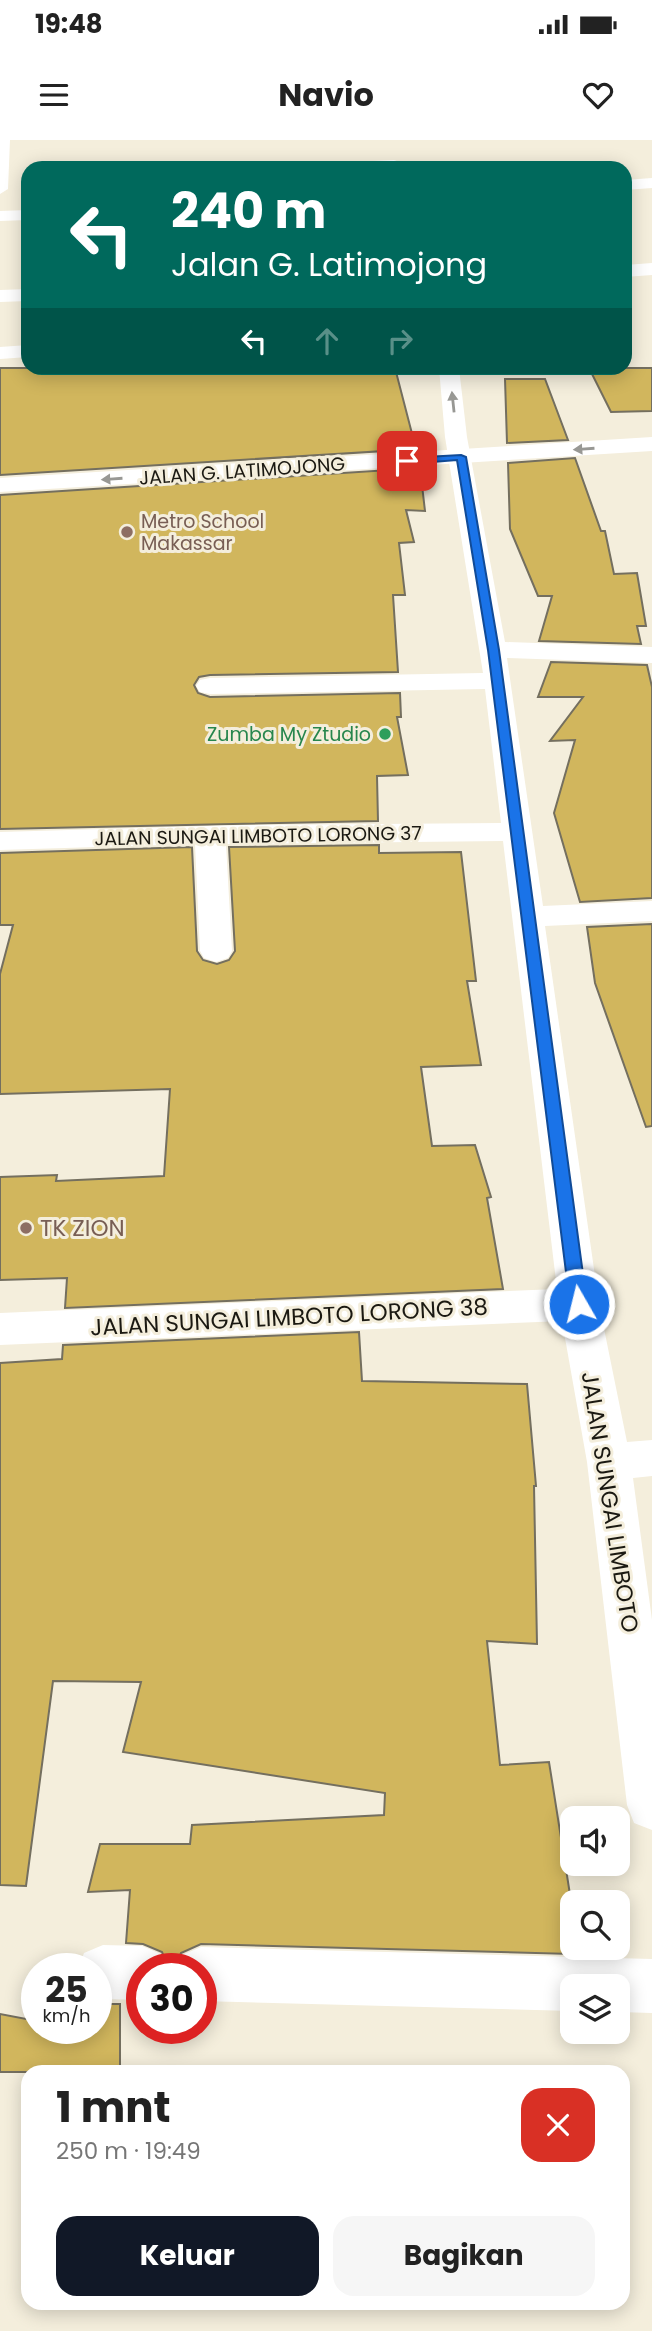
<!DOCTYPE html>
<html lang="id">
<head>
<meta charset="utf-8">
<style>
  body { margin:0; font-family:Poppins,sans-serif; background:#f6f6f6; color:#222; height:100vh; display:flex; flex-direction:column; font-size:26px; white-space:nowrap }
  * { box-sizing:border-box; margin:0 }
  p { font-size:23px; color:#767676 }
  .icon { flex:none; width:38px; height:38px; fill:none; stroke:currentColor; stroke-width:2; stroke-linecap:round; stroke-linejoin:round }
  .map { position:relative; flex:1; overflow:hidden }
  .sheet { position:absolute; left:21px; top:1925px; width:609px; height:245px; display:flex; flex-direction:column; background:#fff; border-radius:21px; box-shadow:0 4px 18px #0003 }
  .sheet>* { flex:none }
  .top-card { position:absolute; left:21px; top:21px; width:611px; height:214px; border-radius:21px; box-shadow:0 4px 18px #0003; background:#00695c; color:#fff; overflow:hidden }
  .buttons { position:absolute; left:560px; top:1666px; display:grid; gap:14px }
  .buttons a { display:grid; place-items:center; width:70px; height:70px; border-radius:14px; background:#fff; box-shadow:0 4px 18px #0003; font-size:35px }
  .speed { position:absolute; left:21px; top:1813px; display:flex; gap:14px; font-size:35px; font-weight:700; text-align:center }
  .speed>* { display:grid; place-content:center; width:91px; height:91px; border-radius:50%; background:#fff; box-shadow:0 4px 18px #0003; line-height:1 }
  .speed small { font-size:18px; font-weight:400 }
  .speed .limit { border:10px solid #d22; background:#fff; color:#111 }
  .pin { position:absolute; display:grid; place-items:center; width:60px; height:60px; color:#fff; margin:-30px; border-radius:14px; box-shadow:0 4px 10px #0006 }
  .me { position:absolute; width:77px; margin:-38px; rotate:352deg; stroke-linejoin:round; filter:drop-shadow(0 0 5px #0008) }
  .turn { display:flex; align-items:center; gap:24px; height:147px; padding:0 35px; font-size:32px }
  .turn .icon { width:91px; height:91px; stroke-width:2.5 }
  .turn b { display:block; font-size:49px; line-height:60px }
  .lanes { display:flex; align-items:center; height:66px; padding:0 35px; background:#0003; justify-content:center; gap:35px; direction:ltr }
  .lanes .off { opacity:.35 }
  .round { display:grid; place-items:center; flex:none; width:74px; height:74px; border-radius:21px; background:#f6f6f6 }
  .head { display:flex; align-items:center; justify-content:space-between; height:119px; padding:0 35px }
  h1 { font-size:42px; font-weight:700; line-height:52px }
  .action { display:flex; gap:14px; margin-top:auto; padding:14px 35px }
  .action a { flex:1; height:80px; border-radius:21px; background:#111827; color:#fff; font-size:28px; font-weight:700; line-height:80px; text-align:center }
  .action a+a { background:#f6f6f6; color:#222 }
  .status { display:flex; justify-content:space-between; align-items:center; height:49px; padding:0 35px; background:#fff; direction:ltr }
  .status svg { height:19px; fill:currentColor }
  header { display:flex; justify-content:space-between; align-items:center; height:91px; padding:0 35px; background:#fff; font-size:32px; font-weight:700 }
  .map>svg:first-child { display:block }
  .building { fill:#d1b65d; stroke:#746f5f; stroke-width:2 }
  .lines { fill:none; stroke-linecap:round; stroke-linejoin:round }
  .minor { fill:#fff; fill-rule:evenodd }
  .major { fill:#fff; fill-rule:evenodd }
  .oneway { fill:#989894 }
  .route { fill:#1a73e8; stroke:#114b97; stroke-width:2 }
  .education-dot { fill:#8d6e63; stroke:#f4eedc; stroke-width:2.5 }
  .leisure-dot { fill:#2e9e5b; stroke:#f4eedc; stroke-width:2.5 }
  .labels { text-anchor:middle; dominant-baseline:central; stroke-width:6; stroke-linejoin:round; paint-order:stroke }
  .far-street-label { font-size:19px; fill:#1b1912; stroke:#f4eedc }
  .far-education-label { font-size:19px; fill:#785e54; stroke:#f4eedc; text-anchor:start }
  .far-leisure-label { font-size:19px; fill:#27864d; stroke:#f4eedc; text-anchor:end }
  .education-label { font-size:23px; fill:#785e54; stroke:#f4eedc; text-anchor:start }
  .street-label { font-size:23px; fill:#1b1912; stroke:#f4eedc }
</style>
</head>
<body>
<div class="status"><b>19:48</b><svg viewBox="0 0 49 12"><path d="M0 12V9h3v3zM5 12V6h3v6zM10 12V3h3v9zM15 12V0h3v12zM26 1h20v11H26zM47 4h2v5h-2z"/></svg></div>
<header><svg class="icon" aria-label="menu" viewBox="0 0 24 24"><path d="M4 6h16M4 12h16M4 18h16"/></svg>Navio<svg class="icon" aria-label="heart" viewBox="0 0 24 24"><path d="M12 20l-8-8c-3-5 5-10 8-4 3-6 11-1 8 4z"/></svg></header>
<div class="map">
<svg width="652" height="2191" viewBox="0 0 652 2191">
  <rect width="100%" height="100%" fill="#f4eedc"/>
  <path class="building" d="M0,228H395L416,309L0,335Z
    M589,228H652V271L611,272Z
    M505,239H545L568,300L507,303Z
    M575,318L601,391H605L614,434L637,433L646,486H637L641,504L539,501L552,456H538L510,389L508,323Z
    M420,328L425,371L406,370L414,402L399,403L405,455H393L398,532L210,535L199,537L194,545L198,553L210,557L400,553L401,577H397L408,635L377,636L378,681L0,689V355Z
    M551,522L647,525L652,547V758L580,762L554,673L575,600L550,601L583,557H538Z
    M379,705V713L461,712L476,841H467L481,925L421,927L432,1006L475,1005L491,1057L487,1058L503,1149L65,1168L67,1138L0,1140V1037L57,1035L56,1041L164,1036L170,949L0,954V834L13,785H0V713L192,707L197,811L203,820L217,824L229,820L235,811L229,707Z
    M652,784V986L646,987L595,843L587,787Z
    M359,1192L362,1241L527,1244L536,1346H534L537,1504L487,1501L500,1625L549,1622L572,1767V1814L201,1804L181,1813L174,1829H169L162,1812L143,1804L126,1803L130,1750L88,1752L100,1704H190L192,1685L384,1675L385,1653L123,1612L141,1542L53,1541L26,1746L0,1745V1223L62,1219L63,1205Z
    M96,1864H120V1932H0V1874L37,1881V1888H96Z"/>
  <g class="lines">
    <path class="minor" d="M0,0H10L8,49L0,54Z
      M394,20L400,22L402,25L400,28H321L329,23Z
      M652,38V48L625,50V40Z
      M28,70V80L0,81V71Z
      M652,123V135L625,137V125Z
      M28,149V161L0,162V150Z
      M28,205V217L0,219V207Z
      M439,228H459L467,297L505,502L652,507V523L507,518L543,766L652,761V781L545,786L599,1164L627,1302L652,1300V1336L633,1338L652,1480V1690L634,1683L627,1665L587,1322L562,1181L0,1205V1173L557,1149L503,701L226,704L232,811L228,818L216,822L204,818L200,811L195,704L0,710V692L242,685L501,683L485,549L210,554L200,552L196,546L200,540L210,538L483,533L445,297Z
      M103,1805L142,1806L161,1814L167,1829H142V1860L103,1859L96,1856V1829H78L84,1813Z
      M201,1807L652,1819V1873L618,1872V1846H572V1871L201,1861V1829H176L182,1815Z"/>
    <path class="major" d="M652,297V311L0,352V338Z"/>
  </g>
  <defs><path id="oneway-solid" d="M-6-.8H1V-3.2L6.5 0L1 3.2V.8H-6Z" transform="scale(1.75)"/></defs>
  <g class="oneway">
    <use href="#oneway-solid" transform="translate(453 262) rotate(-96)"/>
    <use href="#oneway-solid" transform="translate(584 309) rotate(176)"/>
    <use href="#oneway-solid" transform="translate(112 339) rotate(176)"/>
  </g>
  <path class="route" d="M461,315L466,317L499,510L587,1164L584,1169H573L570,1164L488,510L457,320L407,324L402,321L407,318Z"/>
  <g class="education-dot">
    <circle cx="127" cy="392" r="7"/>
    <circle cx="26" cy="1088" r="7"/>
  </g>
  <circle class="leisure-dot" cx="385" cy="594" r="7"/>
  <g class="labels">
    <g class="far-street-label">
      <text transform="translate(242 331) rotate(-4)">JALAN G. LATIMOJONG</text>
      <text transform="translate(258 696) rotate(-1)">JALAN SUNGAI LIMBOTO LORONG 37</text>
    </g>
    <g class="far-education-label">
      <text x="141" y="381">Metro School<tspan x="141" dy="22">Makassar</tspan></text>
    </g>
    <g class="far-leisure-label">
      <text x="371" y="594">Zumba My Ztudio</text>
    </g>
    <g class="education-label">
      <text x="40" y="1088">TK ZION</text>
    </g>
    <g class="street-label">
      <text transform="translate(289 1177) rotate(-3)">JALAN SUNGAI LIMBOTO LORONG 38</text>
      <text transform="translate(610 1362) rotate(81)">JALAN SUNGAI LIMBOTO</text>
    </g>
  </g>
</svg>
<div class="buttons">
<a><svg class="icon" aria-label="sound" viewBox="0 0 24 24"><path d="M4 9h4l5-4v14l-5-4H4zM17 9q2 3 0 6"/></svg></a>
<a><svg class="icon" aria-label="search" viewBox="0 0 24 24"><circle cx="10" cy="10" r="6"/><path d="M15 15l6 6"/></svg></a>
<a><svg class="icon" aria-label="layers" viewBox="0 0 24 24"><path d="M12 4l9 5-9 5-9-5zM3 14l9 5 9-5"/></svg></a>
</div>
<div class="speed"><div>25<small>km/h</small></div><div class="limit">30</div></div>
<div class="pin" style="left:407px;top:321px;background:#d93025"><svg class="icon" aria-label="arrive" viewBox="0 0 24 24"><path d="M6 21V4h12l-3 4 3 4H6"/></svg></div>
<svg class="me" style="left:579px;top:1164px" viewBox="-20 -20 40 40"><circle r="17" fill="#1a73e8" stroke="#fff" stroke-width="3"/><path d="M0-11L8 9 0 5-8 9z" fill="#fff"/></svg>
<div class="top-card">
<div class="turn"><svg class="icon" aria-label="left" viewBox="0 0 24 24"><path d="M17 20v-9H6M10 6l-5 5 5 5"/></svg><div><b>240 m</b>Jalan G. Latimojong</div></div>
<div class="lanes"><svg class="icon" aria-label="left" viewBox="0 0 24 24"><path d="M17 20v-9H6M10 6l-5 5 5 5"/></svg><svg class="icon off" aria-label="ahead" viewBox="0 0 24 24"><path d="M12 20V5M6 11l6-6 6 6"/></svg><svg class="icon off" aria-label="right" viewBox="0 0 24 24"><path d="M7 20v-9h11M14 6l5 5-5 5"/></svg></div>
</div>
<section class="sheet">
<div class="head"><div><h1>1 mnt</h1><p>250 m · 19:49</p></div><a class="round" style="background:#d93025;color:#fff"><svg class="icon" aria-label="close" viewBox="0 0 24 24"><path d="M6 6l12 12M18 6L6 18"/></svg></a></div>
<div class="action"><a>Keluar</a><a>Bagikan</a></div>
</section>
</div>
</body>
</html>
